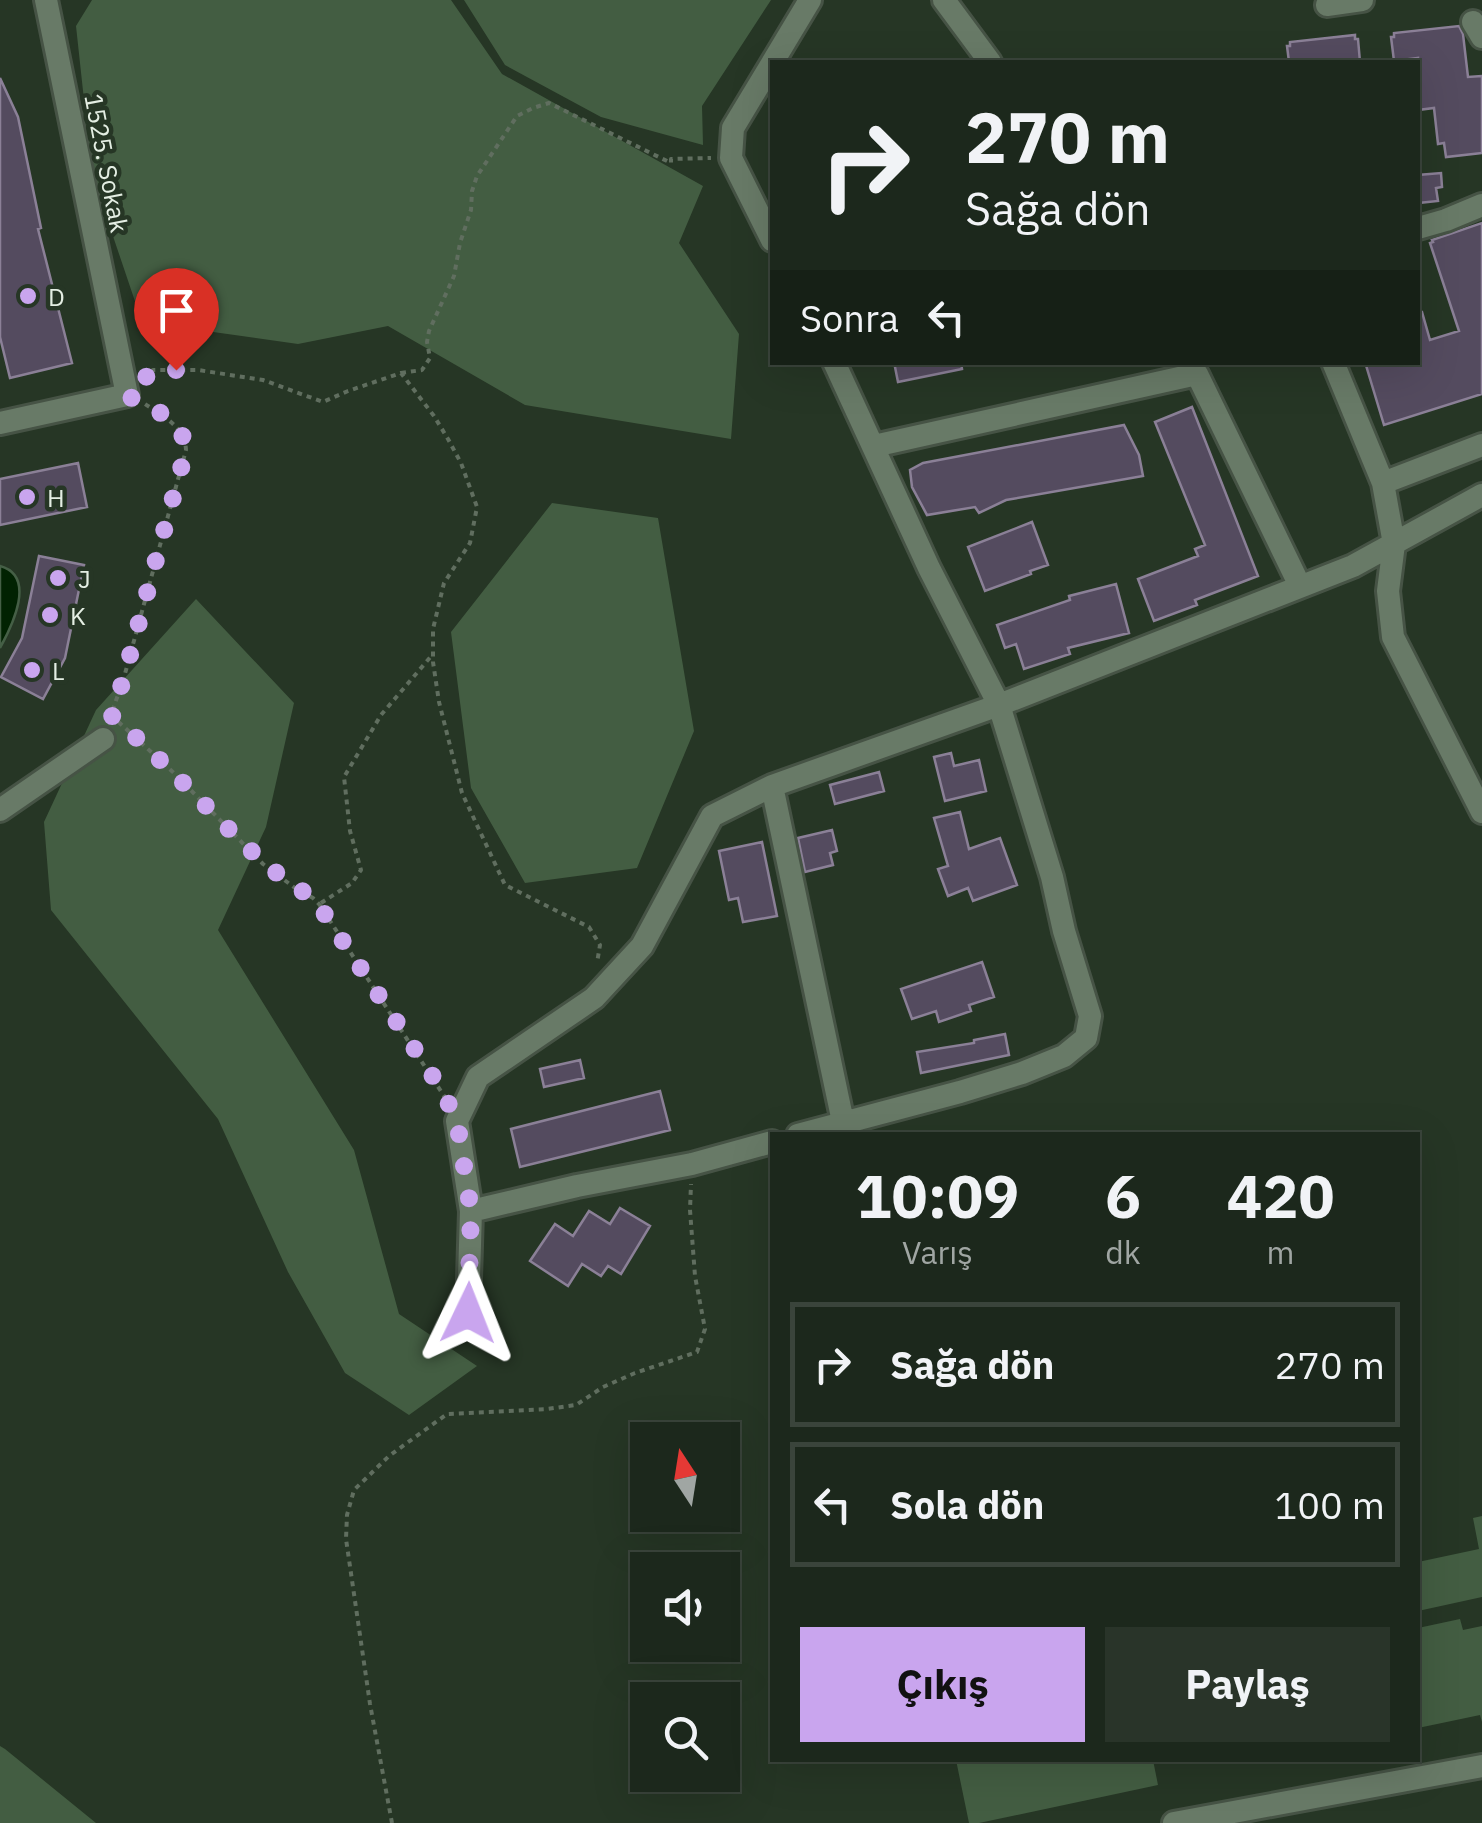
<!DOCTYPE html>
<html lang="tr">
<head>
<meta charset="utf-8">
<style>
  body { margin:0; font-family:"IBM Plex Sans",sans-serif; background:#293429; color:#f1f3f6; height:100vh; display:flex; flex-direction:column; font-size:38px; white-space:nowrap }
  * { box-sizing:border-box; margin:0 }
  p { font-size:32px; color:#a0a6a3 }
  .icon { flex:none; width:55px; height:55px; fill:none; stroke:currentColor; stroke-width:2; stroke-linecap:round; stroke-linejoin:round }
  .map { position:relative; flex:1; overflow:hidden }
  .drawer { position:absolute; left:770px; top:1132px; width:650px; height:630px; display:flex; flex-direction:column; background:#1c281c; border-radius:0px; box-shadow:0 10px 40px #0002,0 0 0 2px #3a443b }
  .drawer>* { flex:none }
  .guide { position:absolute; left:770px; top:60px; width:650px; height:305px; border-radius:0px; box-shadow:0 10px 40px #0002,0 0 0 2px #3a443b; background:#1c281c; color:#f1f3f6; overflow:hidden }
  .needle { width:65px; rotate:348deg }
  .controls { position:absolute; left:630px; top:1422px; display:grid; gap:20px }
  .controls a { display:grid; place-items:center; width:110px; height:110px; border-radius:0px; background:#1c281c; box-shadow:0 10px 40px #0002,0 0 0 2px #3a443b; font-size:50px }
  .pin { position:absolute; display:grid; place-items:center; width:85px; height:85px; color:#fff; margin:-102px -42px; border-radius:50% 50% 50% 0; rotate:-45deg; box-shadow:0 0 10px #0007 }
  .pin .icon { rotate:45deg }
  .me { position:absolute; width:110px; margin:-55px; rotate:2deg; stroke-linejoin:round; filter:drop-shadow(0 0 8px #0008) }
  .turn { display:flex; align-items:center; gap:35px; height:210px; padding:0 30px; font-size:45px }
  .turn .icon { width:130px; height:130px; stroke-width:2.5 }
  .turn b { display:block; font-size:70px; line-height:85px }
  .then { display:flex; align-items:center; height:95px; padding:0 30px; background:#0003; gap:20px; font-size:38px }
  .eta { display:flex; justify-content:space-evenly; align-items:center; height:170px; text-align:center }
  .eta b { font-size:60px; font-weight:700; line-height:70px }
  .action { display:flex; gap:20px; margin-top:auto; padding:20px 30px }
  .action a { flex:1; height:115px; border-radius:0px; background:#c9a5ee; color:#111; font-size:40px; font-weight:700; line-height:115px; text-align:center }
  .action a+a { background:#293429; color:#f1f3f6 }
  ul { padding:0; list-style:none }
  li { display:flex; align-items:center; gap:30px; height:125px; margin:0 20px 15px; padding:0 10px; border:5px solid #3a443b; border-radius:0px }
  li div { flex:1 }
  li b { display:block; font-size:38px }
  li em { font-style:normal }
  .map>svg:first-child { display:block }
  .green { fill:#435d42 }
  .water { fill:#012202; stroke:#455f46; stroke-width:2.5 }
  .building { fill:#544b5f; stroke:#8b8097; stroke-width:2.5 }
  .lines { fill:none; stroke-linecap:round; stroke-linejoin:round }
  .minor-casing { stroke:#465345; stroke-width:28 }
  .path { stroke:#606e5f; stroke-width:4; stroke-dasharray:5 5; stroke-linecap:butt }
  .minor { stroke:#687a67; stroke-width:22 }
  .route { stroke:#c9a5ee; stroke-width:18; stroke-dasharray:0 32.4 }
  .poi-dot { fill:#c9a5ee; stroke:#263625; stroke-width:4 }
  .labels { text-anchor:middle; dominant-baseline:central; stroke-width:9; stroke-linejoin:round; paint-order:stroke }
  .street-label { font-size:25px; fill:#e4eee3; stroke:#263625 }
  .poi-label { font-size:25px; fill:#e4eee3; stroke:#263625; text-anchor:start }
</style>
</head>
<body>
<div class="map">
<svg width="1482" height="1823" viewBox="0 0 1482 1823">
  <rect width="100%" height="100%" fill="#263625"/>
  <path class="green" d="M92,0H451L502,74L703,186L679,243L739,334L731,439L525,405L388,326L298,344L142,322L92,174L76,26Z
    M464,0H771L702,106L703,145L601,117L505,65Z
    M552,503L658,518L694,731L637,868L525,883L471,788L451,632Z
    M196,599L294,703L266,827L218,930L354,1150L399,1314L477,1366L409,1415L345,1373L288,1272L218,1119L51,910L44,822L96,710Z
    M1482,1516V1597L1418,1611V1562L1479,1549L1473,1518Z
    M1460,1619L1463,1630L1482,1626V1722L1480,1715L1418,1728V1628Z
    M0,1746L5,1749L96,1823H0Z
    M956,1760H1153L1158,1785L979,1823H969Z"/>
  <path class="water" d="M0,566C37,576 12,626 0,648Z"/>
  <path class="building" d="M1459,26L1463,34L1468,77L1482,76V153L1446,157L1444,143L1438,144L1434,108L1418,110V58L1394,61L1391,37H1394V33Z
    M1355,35V39H1358L1360,62H1289L1287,46H1290V42Z
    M0,78L18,117L41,228L38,229L72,363L10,378L0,337Z
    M1441,173L1442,187L1436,188L1438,201L1418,203V175Z
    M1482,223V394L1384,425L1365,362H1418V312H1422L1430,340L1459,331L1430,243L1433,242L1432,240Z
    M894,362H961L962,369L898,382Z
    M1192,407L1258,576L1195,600L1197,605L1154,621L1138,579L1198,556L1195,549L1205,545L1155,422Z
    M1124,425L1139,455L1143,476L1006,500L979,513L975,507L927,515L912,487L910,470L923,463Z
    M78,463L87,507L0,525V479Z
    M1032,522L1048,565L1030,571L1031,574L985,591L968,547Z
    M39,556L84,565L65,658L43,699L1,677L22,638Z
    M1116,584L1129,633L1068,648L1070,654L1024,669L1016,644L1005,648L997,625L1070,600L1069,596Z
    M951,753L954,766L979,760L986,791L945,801L934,757Z
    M879,772L884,791L835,804L830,785Z
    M960,812L969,849L1000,838L1017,885L973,901L968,888L948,896L938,869L948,866L934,818Z
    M832,830L837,851L830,853L833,865L805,872L798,838Z
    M762,842L777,916L743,922L738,898L729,900L719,851Z
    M982,962L994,997L969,1005L971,1011L939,1022L936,1011L912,1019L901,989Z
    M1005,1034L1009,1055L921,1073L917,1052L974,1043V1040Z
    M580,1060L584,1078L544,1087L540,1069Z
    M660,1091L670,1130L520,1167L511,1129Z
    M620,1208L650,1226L621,1274L608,1266L601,1276L582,1264L568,1286L530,1261L555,1224L573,1236L589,1211L610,1224Z"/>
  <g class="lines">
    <defs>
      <path id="minor" d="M944,0L990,62
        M1327,5L1362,0
        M1473,22L1482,37
        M1418,228L1446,220L1482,205
        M772,240L731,158L733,128L810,0
        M1333,362L1383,483L1394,544L1388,591L1393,637L1482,812
        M0,423L127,395L46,0
        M874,446L1197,374L1300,586
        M1383,483L1482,445
        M772,786L843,1122
        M0,810L103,739
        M798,1135L960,1092L1022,1073L1064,1056L1086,1038L1090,1016L1064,931L1052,877L999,705L929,568L834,362
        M471,1211L577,1186L692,1164L772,1142
        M468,1313L471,1211L457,1121L478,1077L594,998L642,946L712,816L772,786L999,705L1353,566L1482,495
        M1174,1823L1482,1766"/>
    </defs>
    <use href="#minor" class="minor-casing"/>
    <path class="path" d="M401,373L422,370L430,358L427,342L429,331L454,276L460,243L471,210L472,191L477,176L517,116L533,108L549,103L671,163V159L711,158
      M144,379L153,370H198L263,380L323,402L348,391L401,373L434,416L448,439L461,463L477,507L470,543L444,583L433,629V662L439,702L462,793L505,885L589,927L600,945L597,963
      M111,715L175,774L263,864L295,888L313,898L319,904L446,1099
      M109,720L123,681L186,450C185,427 163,416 145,404
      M321,903L352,883L361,870L350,831L344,777L381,715L433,654
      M392,1823L370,1704L346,1539L347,1515L354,1490L389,1456L447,1414L547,1409L576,1405L603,1387L635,1373L697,1352L705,1329L695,1276L690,1210L691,1184"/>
    <use href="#minor" class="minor"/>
  </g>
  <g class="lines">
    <path class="route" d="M176,370H153L127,396C150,405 185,422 186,450L123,681L111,715C144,744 176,775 207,807C241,841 271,874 314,898L442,1090L457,1121L471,1211L468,1313"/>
  </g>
  <g class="poi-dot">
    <circle cx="28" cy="296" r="10"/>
    <circle cx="27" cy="497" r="10"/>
    <circle cx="58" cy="578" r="10"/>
    <circle cx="50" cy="615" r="10"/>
    <circle cx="32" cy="670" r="10"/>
  </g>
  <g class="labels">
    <g class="street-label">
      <text transform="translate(107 163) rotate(79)">1525. Sokak</text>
    </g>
    <g class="poi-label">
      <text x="48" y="296">D</text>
      <text x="47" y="497">H</text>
      <text x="78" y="578">J</text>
      <text x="70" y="615">K</text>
      <text x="52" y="670">L</text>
    </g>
  </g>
</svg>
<div class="controls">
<a><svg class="needle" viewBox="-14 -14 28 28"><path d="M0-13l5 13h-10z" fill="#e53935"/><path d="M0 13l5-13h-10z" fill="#a0a6a3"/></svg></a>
<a><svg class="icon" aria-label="sound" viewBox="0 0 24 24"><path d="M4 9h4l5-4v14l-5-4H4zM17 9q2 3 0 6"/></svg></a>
<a><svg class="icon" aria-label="search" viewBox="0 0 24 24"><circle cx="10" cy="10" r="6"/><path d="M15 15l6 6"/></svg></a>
</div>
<div class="pin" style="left:176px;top:370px;background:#d93025"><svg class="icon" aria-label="arrive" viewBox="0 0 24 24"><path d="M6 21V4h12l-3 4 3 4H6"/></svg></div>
<svg class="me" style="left:468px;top:1313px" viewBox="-20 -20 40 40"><path d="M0-17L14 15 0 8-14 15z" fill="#c9a5ee" stroke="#fff" stroke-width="4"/></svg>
<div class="guide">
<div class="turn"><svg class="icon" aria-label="right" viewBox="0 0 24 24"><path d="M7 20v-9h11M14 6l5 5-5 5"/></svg><div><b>270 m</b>Sağa dön</div></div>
<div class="then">Sonra<svg class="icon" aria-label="left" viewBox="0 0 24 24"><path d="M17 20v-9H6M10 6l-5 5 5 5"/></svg></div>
</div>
<section class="drawer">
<div class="eta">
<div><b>10:09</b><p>Varış</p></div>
<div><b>6</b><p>dk</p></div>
<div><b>420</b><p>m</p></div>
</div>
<ul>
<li><svg class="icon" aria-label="right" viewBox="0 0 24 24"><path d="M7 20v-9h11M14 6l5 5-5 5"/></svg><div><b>Sağa dön</b></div><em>270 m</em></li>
<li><svg class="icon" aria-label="left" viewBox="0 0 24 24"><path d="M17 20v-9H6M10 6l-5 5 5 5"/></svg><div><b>Sola dön</b></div><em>100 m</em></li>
</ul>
<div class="action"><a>Çıkış</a><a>Paylaş</a></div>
</section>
</div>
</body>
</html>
